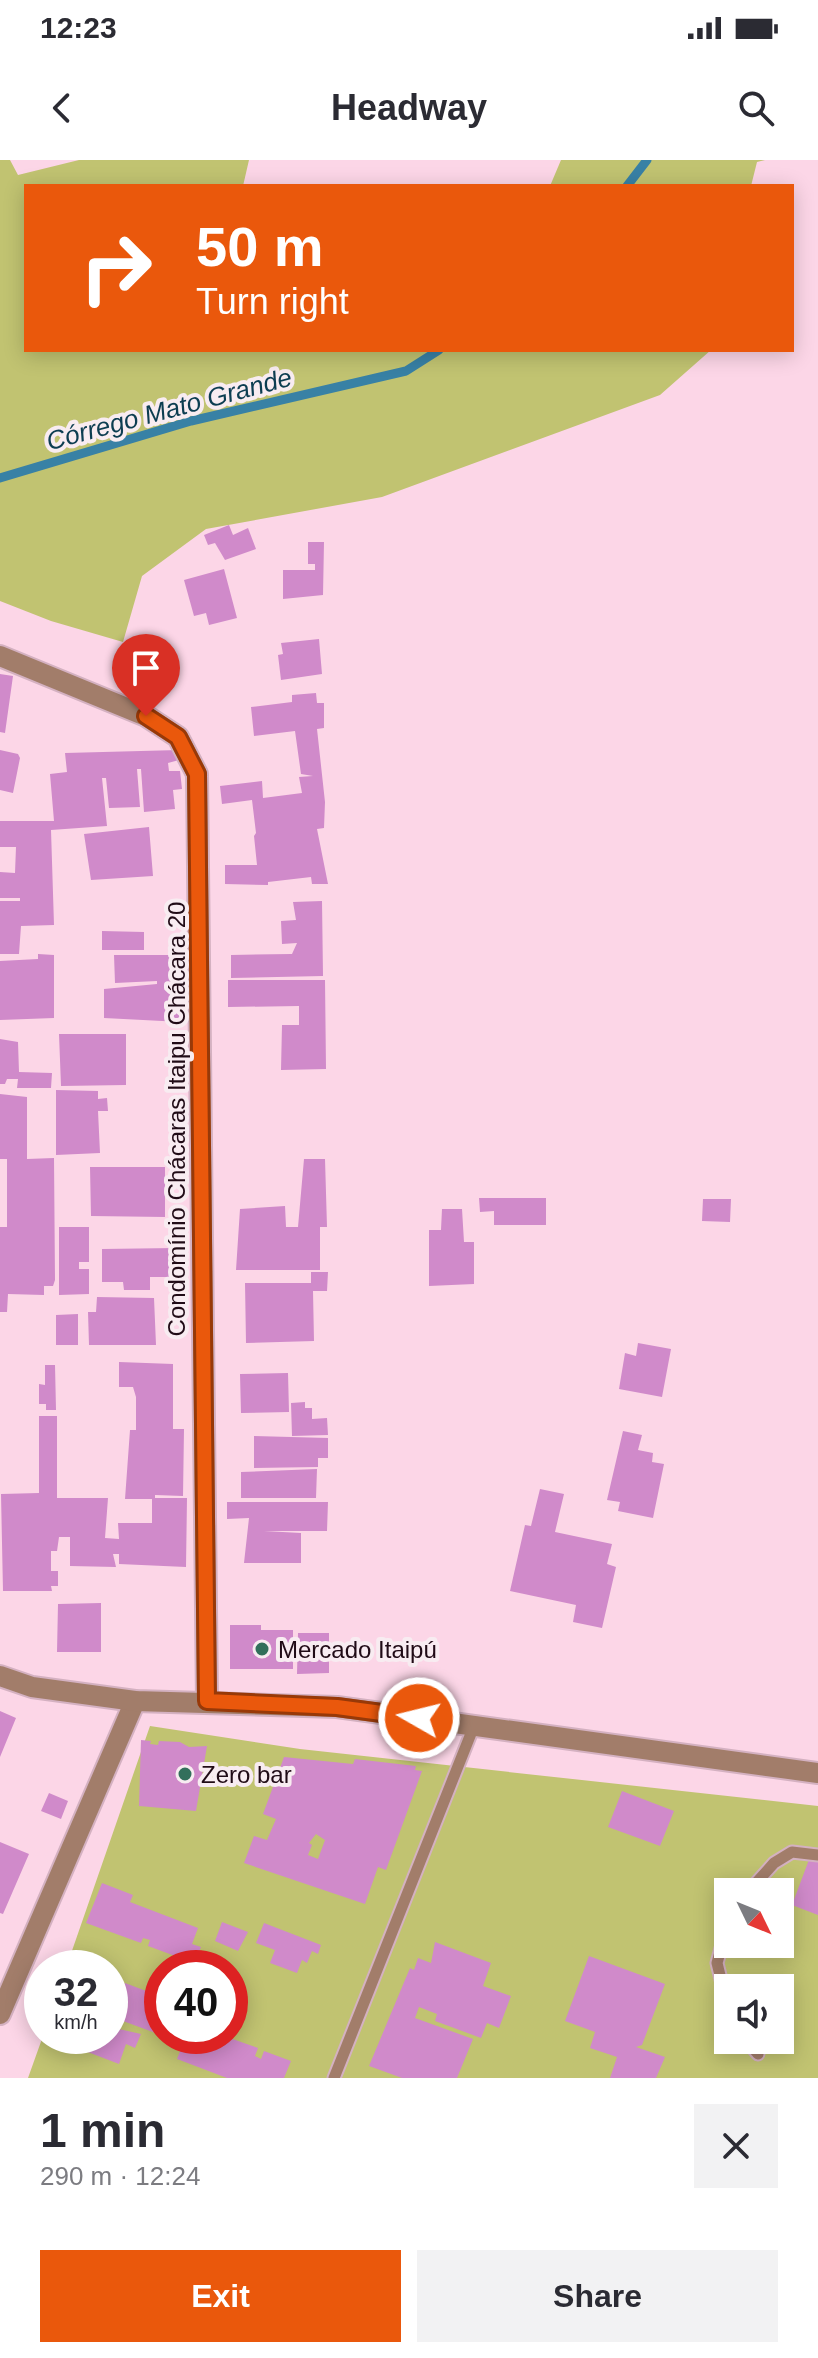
<!DOCTYPE html>
<html lang="en">
<head>
<meta charset="utf-8">
<style>
  body { margin:0; font-family:Helvetica,sans-serif; background:#f2f2f3; color:#2b2b33; height:100vh; display:flex; flex-direction:column; font-size:30px; white-space:nowrap }
  * { box-sizing:border-box; margin:0 }
  p { font-size:26px; color:#7c7c81 }
  .icon { flex:none; width:44px; height:44px; fill:none; stroke:currentColor; stroke-width:2; stroke-linecap:round; stroke-linejoin:round }
  .map { position:relative; height:1918px; overflow:hidden }
  .panel { display:flex; flex-direction:column; background:#fff; flex:1 }
  .panel>* { flex:none }
  .hud { position:absolute; left:24px; top:24px; width:770px; height:168px; border-radius:0px; box-shadow:0 4px 20px #0003; background:#ea580c; color:#fff; overflow:hidden }
  .needle { width:52px; rotate:133deg }
  .fabs { position:absolute; left:714px; top:1718px; display:grid; gap:16px }
  .fabs a { display:grid; place-items:center; width:80px; height:80px; border-radius:0px; background:#fff; box-shadow:0 4px 20px #0003; font-size:40px }
  .speed { position:absolute; left:24px; top:1790px; display:flex; gap:16px; font-size:40px; font-weight:700; text-align:center }
  .speed>* { display:grid; place-content:center; width:104px; height:104px; border-radius:50%; background:#fff; box-shadow:0 4px 20px #0003; line-height:1 }
  .speed small { font-size:20px; font-weight:400 }
  .speed .limit { border:12px solid #d22; background:#fff; color:#111 }
  .pin { position:absolute; display:grid; place-items:center; width:68px; height:68px; color:#fff; margin:-82px -34px; border-radius:50% 50% 50% 0; rotate:-45deg; box-shadow:0 0 8px #0007 }
  .pin .icon { rotate:45deg }
  .me { position:absolute; width:88px; margin:-44px; rotate:278deg; stroke-linejoin:round; filter:drop-shadow(0 0 6px #0008) }
  .turn { display:flex; align-items:center; gap:28px; height:168px; padding:0 40px; font-size:36px }
  .turn .icon { width:104px; height:104px; stroke-width:2.5 }
  .turn b { display:block; font-size:56px; line-height:68px }
  .round { display:grid; place-items:center; flex:none; width:84px; height:84px; border-radius:0px; background:#f2f2f3 }
  .summary { display:flex; align-items:center; justify-content:space-between; height:136px; padding:0 40px }
  h1 { font-size:48px; font-weight:800; line-height:60px }
  .action { display:flex; gap:16px; margin-top:auto; padding:16px 40px }
  .action a { flex:1; height:92px; border-radius:0px; background:#ea580c; color:#fff; font-size:32px; font-weight:800; line-height:92px; text-align:center }
  .action a+a { background:#f2f2f3; color:#2b2b33 }
  .status { display:flex; justify-content:space-between; align-items:center; height:56px; padding:0 40px; background:#fff; direction:ltr }
  .status svg { height:22px; fill:currentColor }
  header { display:flex; justify-content:space-between; align-items:center; height:104px; padding:0 40px; background:#fff; font-size:36px; font-weight:800 }
  .map>svg:first-child { display:block }
  .green { fill:#c1c371; fill-rule:evenodd }
  .lines { fill:none; stroke-linecap:round; stroke-linejoin:round }
  .stream { stroke:#3881a5; stroke-width:9 }
  .building { fill:#d08aca; fill-rule:evenodd }
  .service-casing { stroke:#d4b1c1; stroke-width:15 }
  .minor-casing { stroke:#d4b1c1; stroke-width:24 }
  .tertiary-casing { stroke:#d4b1c1; stroke-width:24 }
  .service { stroke:#a27d6a; stroke-width:11 }
  .minor { stroke:#a27d6a; stroke-width:20 }
  .tertiary { stroke:#a27d6a; stroke-width:20 }
  .route-casing { stroke:#983908; stroke-width:20 }
  .route { stroke:#ea580c; stroke-width:14 }
  .poi-dot { fill:#326f5b; stroke:#f8ecf1; stroke-width:3 }
  .labels { text-anchor:middle; dominant-baseline:central; stroke-width:8; stroke-linejoin:round; paint-order:stroke }
  .street-label { font-size:24px; fill:#200b16; stroke:#f8ecf1 }
  .poi-label { font-size:24px; fill:#200b16; stroke:#f8ecf1; text-anchor:start }
  .water-label { font-size:26px; font-style:italic; fill:#0c3d51; stroke:#f8ecf1 }
</style>
</head>
<body>
<div class="status"><b>12:23</b><svg viewBox="0 0 49 12"><path d="M0 12V9h3v3zM5 12V6h3v6zM10 12V3h3v9zM15 12V0h3v12zM26 1h20v11H26zM47 4h2v5h-2z"/></svg></div>
<header><svg class="icon" aria-label="back" viewBox="0 0 24 24"><path d="M15 5l-7 7 7 7"/></svg>Headway<svg class="icon" aria-label="search" viewBox="0 0 24 24"><circle cx="10" cy="10" r="6"/><path d="M15 15l6 6"/></svg></header>
<div class="map">
<svg width="818" height="1918" viewBox="0 0 818 1918">
  <rect width="100%" height="100%" fill="#fcd6e7"/>
  <path class="green" d="M0,0H10L18,15L79,0H249L243,26H26V190H711L660,235L382,337L206,369L142,416L123,482L51,461L0,441Z
    M561,0H765L757,2L751,26H550Z
    M150,1566L300,1589L818,1646V1918H28L43,1876H110V1808H66ZM728,1732H780V1784H728ZM162,1808H230V1876H162ZM728,1828H780V1880H728Z"/>
  <g class="lines">
    <path class="stream" d="M627,26L647,0
      M0,318L191,261L406,211L439,190"/>
  </g>
  <path class="building" d="M229,365L233,375L248,368L256,389L225,400L215,383L208,385L204,375Z
    M308,382H324L323,435L283,439V410H315V404H308Z
    M224,409L237,458L209,465L206,453L194,456L184,420Z
    M319,479L322,514L281,520L278,495L283,494L281,483Z
    M0,514L13,516L5,573L0,572Z
    M316,533L317,543H324V568L317,569L325,642L324,668L317,669L328,724H312L311,717L268,722V725L225,724V705H257L254,676L256,673L252,640L222,644L220,626L262,621L263,638L302,633L299,617L313,616L301,614L295,571L254,576L251,547L292,542V535Z
    M0,590L18,594L20,598L13,633L0,630Z
    M179,590V600L168,603L169,611H180L182,629L173,630L175,649L144,652L141,609H137L140,647L109,648L106,618H102L107,666L51,670L54,765L21,766L19,794H0V741H20V738H0V712L15,713L16,687H0V661H54L50,614L67,612L65,593Z
    M149,667L153,716L91,720L84,674Z
    M322,741L323,816L231,818V795L292,794L297,783L282,784L281,761L296,760L293,742Z
    M102,771L144,772V790H102Z
    M38,794L54,795V858L0,860V801L38,799Z
    M114,795H181L182,862L104,858V829L157,824V821L115,823Z
    M228,820H325L326,909L281,910L282,865H299V846L228,847Z
    M59,874H126V925L61,926Z
    M0,879L18,882L19,912L52,913L51,928H17L18,919H7L5,924H0Z
    M56,930L98,931V939L107,938L108,951H98L100,993L56,995Z
    M0,934L27,937V999L54,998L55,1120L53,1126H44V1135L8,1134L7,1152H0V1067H7V999H0Z
    M304,999H325L327,1067H320V1110H236L240,1049L285,1046L286,1067H298Z
    M90,1007H165V1057L91,1056Z
    M479,1038H546V1065H494V1051L480,1052Z
    M703,1039H731L730,1062L702,1061Z
    M442,1049H462L464,1082H474V1124L429,1126V1070H441Z
    M59,1067H89V1102H79V1109H89V1134L59,1135Z
    M175,1088V1117H150V1130H124L123,1122H102V1089Z
    M311,1112H328L327,1131H313L314,1181L246,1183L245,1123H311Z
    M97,1137L154,1138L156,1185H89L88,1152H96Z
    M78,1154V1185H56V1155Z
    M638,1183L671,1189L662,1237L619,1229L625,1193L636,1196Z
    M119,1202L173,1204V1269H184L183,1336L155,1335V1338H187L186,1407L119,1404V1394H113L116,1407L70,1406V1377H59L57,1391H51V1411H58V1426H51L52,1431H3L1,1334L39,1333V1256H57V1338H108L105,1378L119,1379L118,1363H152V1339H125L130,1270H136V1237L133,1227H119Z
    M45,1205H55L56,1250H46V1244H39V1224L45,1225Z
    M288,1213L289,1252L241,1253L240,1214Z
    M305,1242V1248H312V1259L327,1258L328,1275L292,1276L291,1243Z
    M623,1271L642,1275L638,1290L653,1293L652,1302L664,1304L653,1358L618,1351L620,1342L607,1340Z
    M254,1276L328,1278V1298H318V1307L254,1308Z
    M317,1309L316,1338H241V1312Z
    M540,1329L564,1334L555,1372L612,1384L607,1404L616,1407L602,1468L573,1462L576,1445L510,1431L525,1365L531,1366Z
    M227,1342H328L327,1371H264L301,1373V1403H244L249,1358L227,1359Z
    M101,1443V1492H57L58,1444Z
    M230,1465H261V1470H293V1509H230Z
    M298,1473H329V1513L297,1514Z
    M0,1551L16,1558L0,1597Z
    M141,1580L151,1581L150,1584L158,1585L159,1581L180,1582L189,1587L207,1586L196,1651L139,1646Z
    M284,1597L353,1604L355,1599L416,1606L415,1610L422,1611L386,1710L378,1707L365,1744L244,1703L254,1676L267,1680L276,1659L263,1654ZM316,1674L325,1680L318,1699L308,1695L312,1685L309,1683Z
    M622,1631L674,1651L660,1686L608,1667Z
    M49,1633L68,1641L61,1659L41,1651Z
    M0,1682L29,1694L3,1754L0,1753Z
    M810,1697L818,1700V1755L792,1745Z
    M102,1723L133,1735L130,1742L198,1768L192,1784L201,1787L194,1803L148,1786L150,1780L143,1778L141,1783L86,1763Z
    M222,1762L248,1772L238,1791L215,1781Z
    M264,1763L321,1785L318,1794L312,1791L307,1803L302,1800L297,1813L270,1803L275,1790L256,1783Z
    M435,1782L491,1803L483,1826L511,1836L499,1868L487,1863L481,1878L435,1861L437,1854L419,1847L415,1858L473,1879L457,1918H402L369,1906L410,1808L414,1810L418,1798L431,1803Z
    M589,1796L665,1824L642,1885L636,1887L665,1897L656,1918H610L617,1897L590,1888L595,1872L565,1861Z
    M125,1823L162,1837L161,1875L112,1857Z
    M110,1867L141,1874L135,1888L126,1884L119,1904L46,1876H110Z
    M186,1876L219,1888L224,1876L258,1888L255,1896L261,1899L264,1891L291,1901L284,1918H227L177,1899Z"/>
  <g class="lines">
    <defs>
      <path id="service" d="M748,1732L774,1703L792,1692L818,1695
        M728,1763L717,1803L728,1848
        M746,1880L758,1894
        M334,1918L474,1566"/>
      <path id="minor" d="M0,496L146,556L178,577L197,614L207,1541
        M0,1854L135,1541"/>
      <path id="tertiary" d="M0,1516L32,1527L135,1541L337,1547L818,1613"/>
    </defs>
    <use href="#service" class="service-casing"/>
    <use href="#minor" class="minor-casing"/>
    <use href="#tertiary" class="tertiary-casing"/>
    <use href="#service" class="service"/>
    <use href="#minor" class="minor"/>
    <use href="#tertiary" class="tertiary"/>
  </g>
  <g class="lines">
    <defs>
      <path id="route" d="M146,556L178,577L197,614L207,1541L337,1547L419,1558"/>
    </defs>
    <use href="#route" class="route-casing"/>
    <use href="#route" class="route"/>
  </g>
  <g class="poi-dot">
    <circle cx="262" cy="1489" r="8"/>
    <circle cx="185" cy="1614" r="8"/>
  </g>
  <g class="labels">
    <g class="street-label">
      <text transform="translate(176 959) rotate(-90)">Condomínio Chácaras Itaipu Chácara 20</text>
    </g>
    <g class="poi-label">
      <text x="278" y="1489">Mercado Itaipú</text>
      <text x="201" y="1614">Zero bar</text>
    </g>
    <g class="water-label">
      <text transform="translate(169 249) rotate(-15)">Córrego Mato Grande</text>
    </g>
  </g>
</svg>
<div class="fabs">
<a><svg class="needle" viewBox="-14 -14 28 28"><path d="M0-13l5 13h-10z" fill="#e53935"/><path d="M0 13l5-13h-10z" fill="#7c7c81"/></svg></a>
<a><svg class="icon" aria-label="sound" viewBox="0 0 24 24"><path d="M4 9h4l5-4v14l-5-4H4zM17 9q2 3 0 6"/></svg></a>
</div>
<div class="speed"><div>32<small>km/h</small></div><div class="limit">40</div></div>
<div class="pin" style="left:146px;top:556px;background:#d93025"><svg class="icon" aria-label="arrive" viewBox="0 0 24 24"><path d="M6 21V4h12l-3 4 3 4H6"/></svg></div>
<svg class="me" style="left:419px;top:1558px" viewBox="-20 -20 40 40"><circle r="17" fill="#ea580c" stroke="#fff" stroke-width="3"/><path d="M0-11L8 9 0 5-8 9z" fill="#fff"/></svg>
<div class="hud">
<div class="turn"><svg class="icon" aria-label="right" viewBox="0 0 24 24"><path d="M7 20v-9h11M14 6l5 5-5 5"/></svg><div><b>50 m</b>Turn right</div></div>
</div>
</div>
<section class="panel">
<div class="summary"><div><h1>1 min</h1><p>290 m · 12:24</p></div><a class="round"><svg class="icon" aria-label="close" viewBox="0 0 24 24"><path d="M6 6l12 12M18 6L6 18"/></svg></a></div>
<div class="action"><a>Exit</a><a>Share</a></div>
</section>
</body>
</html>
